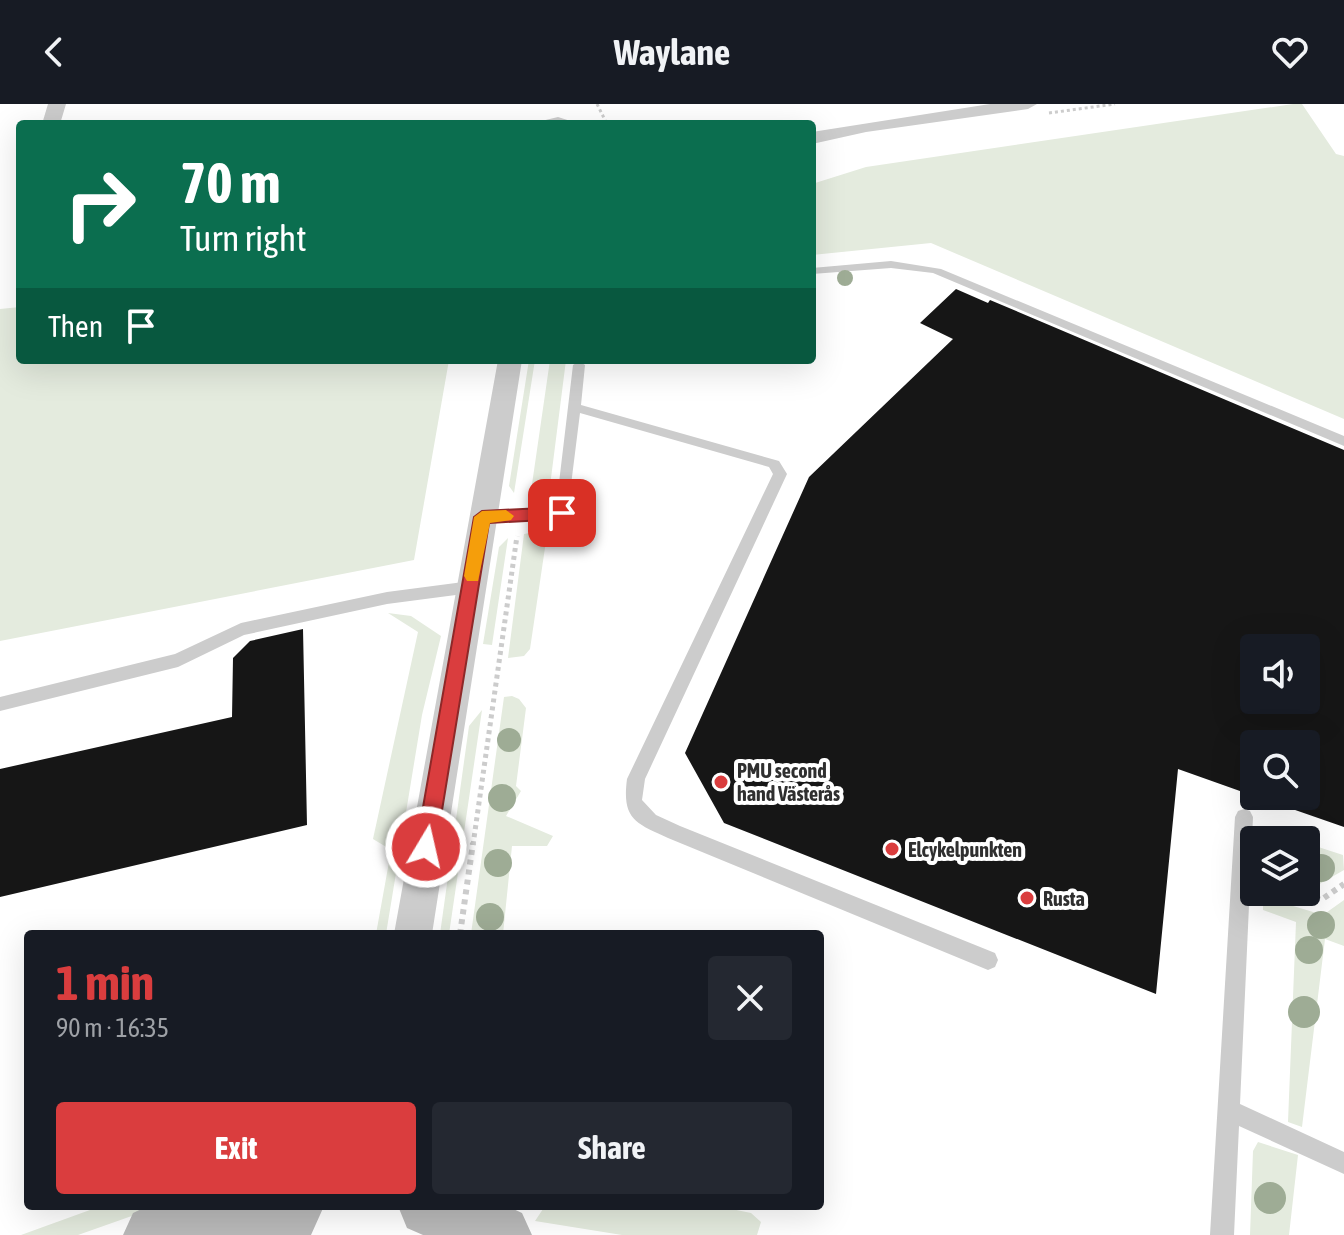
<!DOCTYPE html>
<html lang="en">
<head>
<meta charset="utf-8">
<style>
  body { margin:0; font-family:"Asap Condensed",sans-serif; background:#242831; color:#f1f3f6; height:100vh; display:flex; flex-direction:column; font-size:30px; white-space:nowrap }
  * { box-sizing:border-box; margin:0 }
  p { font-size:26px; color:#9ea1a6 }
  .icon { flex:none; width:44px; height:44px; fill:none; stroke:currentColor; stroke-width:2; stroke-linecap:round; stroke-linejoin:round }
  .map { position:relative; flex:1; overflow:hidden }
  .details { position:absolute; left:24px; top:826px; width:800px; height:280px; display:flex; flex-direction:column; background:#171b24; border-radius:8px; box-shadow:0 8px 32px #0002 }
  .details>* { flex:none }
  .top-card { position:absolute; left:16px; top:16px; width:800px; height:244px; border-radius:8px; box-shadow:0 8px 32px #0002; background:#0b6e4f; color:#fff; overflow:hidden }
  .controls { position:absolute; left:1240px; top:530px; display:grid; gap:16px }
  .controls a { display:grid; place-items:center; width:80px; height:80px; border-radius:8px; background:#171b24; box-shadow:0 8px 32px #0002; font-size:40px }
  .pin { position:absolute; display:grid; place-items:center; width:68px; height:68px; color:#fff; margin:-34px; border-radius:16px; box-shadow:0 4px 12px #0006 }
  .me { position:absolute; width:88px; margin:-44px; rotate:9deg; stroke-linejoin:round; filter:drop-shadow(0 0 6px #0008) }
  .turn { display:flex; align-items:center; gap:28px; height:168px; padding:0 32px; font-size:36px }
  .turn .icon { width:104px; height:104px; stroke-width:2.5 }
  .turn b { display:block; font-size:56px; line-height:68px }
  .then { display:flex; align-items:center; height:76px; padding:0 32px; background:#0003; gap:16px; font-size:30px }
  .round { display:grid; place-items:center; flex:none; width:84px; height:84px; border-radius:8px; background:#242831 }
  .headline { display:flex; align-items:center; justify-content:space-between; height:136px; padding:0 32px }
  h1 { font-size:48px; font-weight:700; line-height:60px; color:#da3d3e }
  .cta { display:flex; gap:16px; margin-top:auto; padding:16px 32px }
  .cta a { flex:1; height:92px; border-radius:8px; background:#da3d3e; color:#fff; font-size:32px; font-weight:700; line-height:92px; text-align:center }
  .cta a+a { background:#242831; color:#f1f3f6 }
  header { display:flex; justify-content:space-between; align-items:center; height:104px; padding:0 32px; background:#171b24; font-size:36px; font-weight:700 }
  .map>svg:first-child { display:block }
  .green { fill:#e4ebde }
  .building { fill:#161616; fill-rule:evenodd }
  .lines { fill:none; stroke-linecap:round; stroke-linejoin:round }
  .path-far2 { stroke:#ccc; stroke-width:3; stroke-dasharray:3 3; stroke-linecap:butt }
  .path-far1 { stroke:#ccc; stroke-width:5; stroke-dasharray:4 4; stroke-linecap:butt }
  .path { stroke:#ccc; stroke-width:6; stroke-dasharray:5 5; stroke-linecap:butt }
  .lane { fill:#ccc; fill-rule:evenodd }
  .street { fill:#ccc; fill-rule:evenodd }
  .secondary { fill:#b9b9b9; fill-rule:evenodd }
  .tree { fill:#9eac95 }
  .route { fill:#da3d3e; stroke:#8e2828; stroke-width:2 }
  .slow { fill:#f59e0b }
  .poi-dot { fill:#da3d3e; stroke:#fff; stroke-width:3 }
  .labels { text-anchor:middle; dominant-baseline:central; stroke-width:8; stroke-linejoin:round; paint-order:stroke }
  .poi-label { font-size:20px; font-weight:bold; fill:#2f2f2f; stroke:#fff; text-anchor:start }
</style>
</head>
<body>
<header><svg class="icon" aria-label="back" viewBox="0 0 24 24"><path d="M15 5l-7 7 7 7"/></svg>Waylane<svg class="icon" aria-label="heart" viewBox="0 0 24 24"><path d="M12 20l-8-8c-3-5 5-10 8-4 3-6 11-1 8 4z"/></svg></header>
<div class="map">
<svg width="1344" height="1131" viewBox="0 0 1344 1131">
  <rect width="100%" height="100%" fill="#fff"/>
  <path class="green" d="M1293,0H1302L1336,50L1344,52V315L931,139L812,151V80L866,63Z
    M20,203V256H449L414,456L0,537V205Z
    M529,256H535L514,389L509,382Z
    M550,256H566L550,382L544,391L530,394Z
    M535,428L546,437L530,545L524,552L508,554L524,430Z
    M508,434L492,541L483,540L499,443Z
    M388,509L411,512L441,532L422,611L386,830H376L389,758L388,744L373,735L418,528Z
    M512,592L519,595L526,604L516,682L521,687L506,712L553,732L547,742H512L503,830H471L504,593Z
    M482,606L449,830H440L469,622Z
    M1306,739L1343,751L1344,766L1316,782L1306,779Z
    M1263,793L1323,811L1344,796V842L1325,835L1302,1023L1288,1018L1296,818L1263,806Z
    M1258,1038L1298,1051L1289,1131H1250L1253,1047Z
    M101,1102H160L78,1131H21Z
    M545,1102H717L751,1109L761,1118L757,1131H622L535,1117Z"/>
  <path class="building" d="M956,185L988,199L990,196L1344,346V723L1255,692H1306V640H1254V692L1178,665L1156,890L724,719L685,649L809,373L953,235L920,219ZM1254,544H1306V596H1254Z
    M303,525L307,721L0,793V665L232,613L233,554L250,537Z"/>
  <g class="lines">
    <path class="path-far2" d="M597,0L607,20
      M1049,9L1115,0"/>
    <path class="path-far1" d="M473,741L517,432"/>
    <path class="path" d="M1296,788L1321,796L1344,780
      M460,830L473,739"/>
    <path class="lane" d="M558,13L580,20H529Z
      M891,157L941,165L1344,332V342L933,169L891,164L812,170V164Z
      M579,257L585,261L581,301L779,357L787,370L645,675L642,696L656,711L680,722L995,849L998,856L995,863L988,866L668,734C634,719 622,714 627,675L773,370L769,363L580,309L567,413L477,417L475,413L482,408L556,404L573,261Z
      M471,477L478,483L471,489L387,500L244,531L178,563L0,607V593L175,550L241,519L387,488Z
      M1244,705L1250,707L1253,713L1240,1000L1344,1048V1070L1239,1022L1234,1131H1210L1235,713L1238,707Z"/>
    <path class="street" d="M48,0H66L60,20H42Z
      M990,0H1037L1028,5L866,28L812,40V28Z
      M498,256H522L432,830H394Z"/>
    <path class="secondary" d="M148,1102H324L311,1131H123L133,1109Z
      M398,1102H507L522,1109L532,1131H423L407,1124Z"/>
  </g>
  <g class="tree">
    <circle cx="845" cy="174" r="8"/>
    <circle cx="509" cy="636" r="12"/>
    <circle cx="502" cy="694" r="14"/>
    <circle cx="498" cy="759" r="14"/>
    <circle cx="1321" cy="764" r="14"/>
    <circle cx="490" cy="813" r="14"/>
    <circle cx="1321" cy="821" r="14"/>
    <circle cx="1309" cy="846" r="14"/>
    <circle cx="1304" cy="908" r="16"/>
    <circle cx="1270" cy="1094" r="16"/>
  </g>
  <path class="route" d="M562,403L570,409L562,415L489,419L436,743L433,750L426,753L419,750L416,743L474,413L482,407Z"/>
  <path class="slow" d="M506,406L514,412L511,416L490,419L478,477H467L464,472L474,413L482,407Z"/>
  <g class="poi-dot">
    <circle cx="721" cy="678" r="8"/>
    <circle cx="892" cy="745" r="8"/>
    <circle cx="1027" cy="794" r="8"/>
  </g>
  <g class="labels">
    <g class="poi-label">
      <text x="737" y="666">PMU second<tspan x="737" dy="23">hand Västerås</tspan></text>
      <text x="908" y="745">Elcykelpunkten</text>
      <text x="1043" y="794">Rusta</text>
    </g>
  </g>
</svg>
<div class="controls">
<a><svg class="icon" aria-label="sound" viewBox="0 0 24 24"><path d="M4 9h4l5-4v14l-5-4H4zM17 9q2 3 0 6"/></svg></a>
<a><svg class="icon" aria-label="search" viewBox="0 0 24 24"><circle cx="10" cy="10" r="6"/><path d="M15 15l6 6"/></svg></a>
<a><svg class="icon" aria-label="layers" viewBox="0 0 24 24"><path d="M12 4l9 5-9 5-9-5zM3 14l9 5 9-5"/></svg></a>
</div>
<div class="pin" style="left:562px;top:409px;background:#d93025"><svg class="icon" aria-label="arrive" viewBox="0 0 24 24"><path d="M6 21V4h12l-3 4 3 4H6"/></svg></div>
<svg class="me" style="left:426px;top:743px" viewBox="-20 -20 40 40"><circle r="17" fill="#da3d3e" stroke="#fff" stroke-width="3"/><path d="M0-11L8 9 0 5-8 9z" fill="#fff"/></svg>
<div class="top-card">
<div class="turn"><svg class="icon" aria-label="right" viewBox="0 0 24 24"><path d="M7 20v-9h11M14 6l5 5-5 5"/></svg><div><b>70 m</b>Turn right</div></div>
<div class="then">Then<svg class="icon" aria-label="arrive" viewBox="0 0 24 24"><path d="M6 21V4h12l-3 4 3 4H6"/></svg></div>
</div>
<section class="details">
<div class="headline"><div><h1>1 min</h1><p>90 m · 16:35</p></div><a class="round"><svg class="icon" aria-label="close" viewBox="0 0 24 24"><path d="M6 6l12 12M18 6L6 18"/></svg></a></div>
<div class="cta"><a>Exit</a><a>Share</a></div>
</section>
</div>
</body>
</html>
